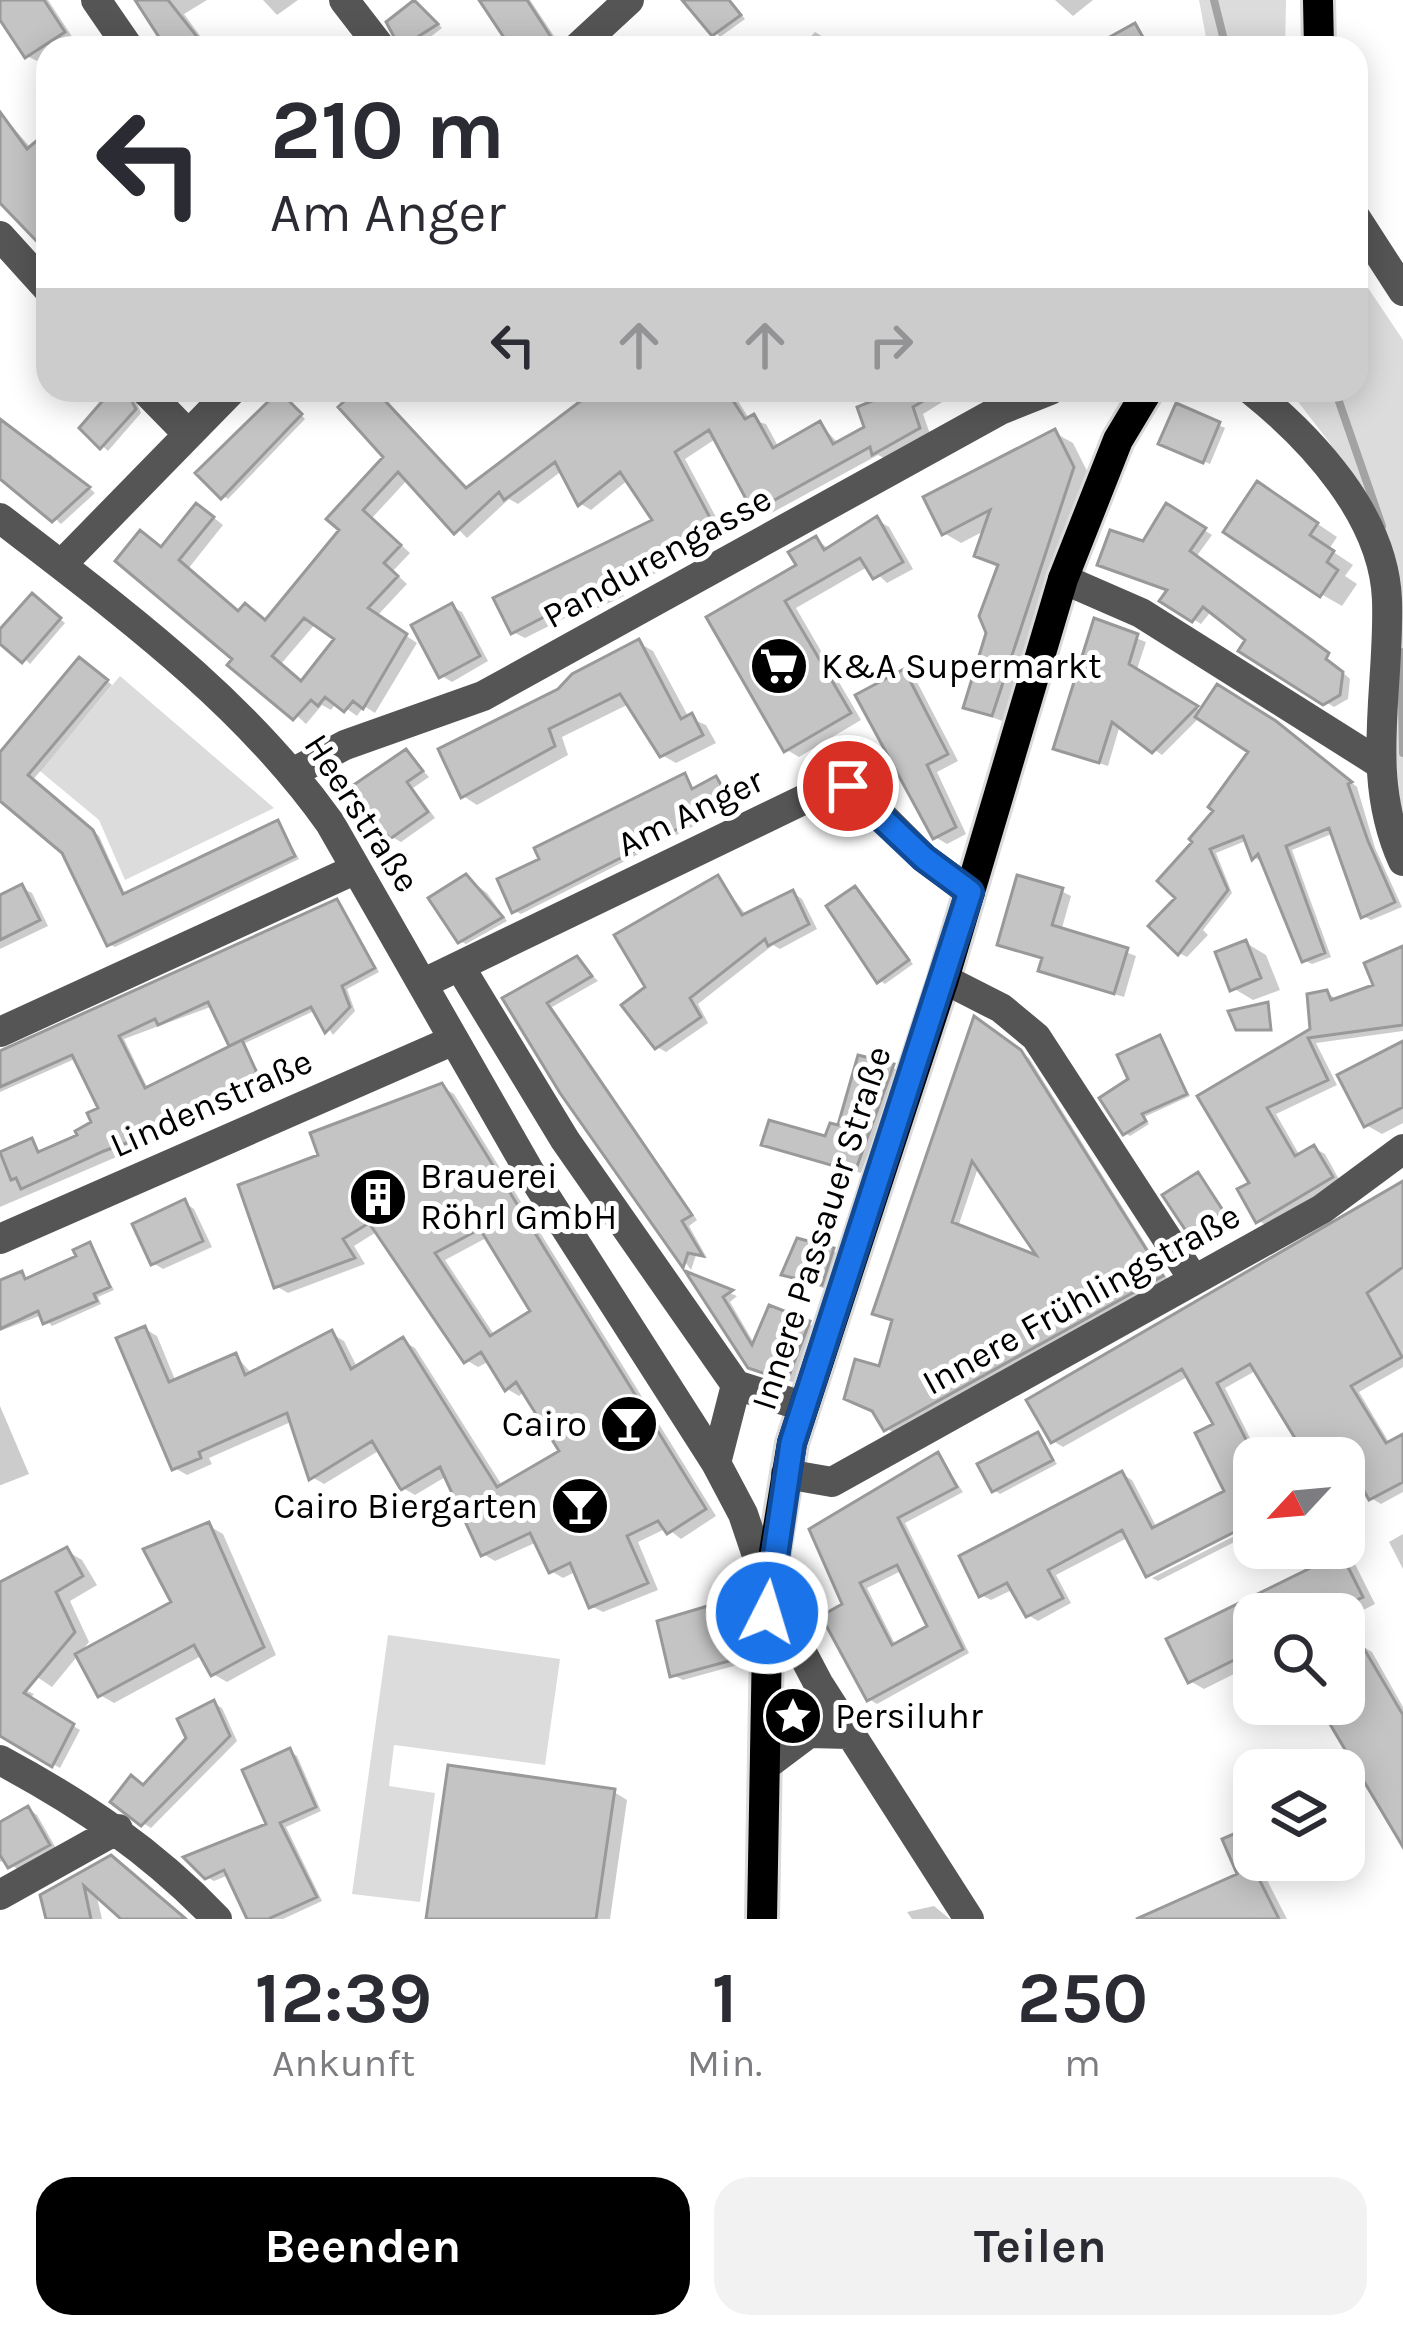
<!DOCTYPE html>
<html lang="de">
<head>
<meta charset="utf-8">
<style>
  body { margin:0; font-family:Karla,sans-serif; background:#f2f2f3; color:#2b2b33; height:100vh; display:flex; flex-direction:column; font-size:45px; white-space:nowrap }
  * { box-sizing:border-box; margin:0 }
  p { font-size:39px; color:#7c7c81 }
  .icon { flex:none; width:66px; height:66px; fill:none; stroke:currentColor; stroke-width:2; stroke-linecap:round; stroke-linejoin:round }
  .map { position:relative; height:1919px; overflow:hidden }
  .side { display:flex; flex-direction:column; background:#fff; flex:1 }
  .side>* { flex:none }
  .banner { position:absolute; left:36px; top:36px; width:1332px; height:366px; border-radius:36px; box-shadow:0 6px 30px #0003; background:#fff; color:#2b2b33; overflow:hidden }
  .needle { width:78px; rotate:244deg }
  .controls { position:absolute; left:1233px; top:1437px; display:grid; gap:24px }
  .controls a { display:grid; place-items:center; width:132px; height:132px; border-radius:24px; background:#fff; box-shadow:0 6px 30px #0003; font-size:60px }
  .pin { position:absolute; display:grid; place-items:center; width:102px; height:102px; color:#fff; margin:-51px; border:6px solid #fff; border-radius:50%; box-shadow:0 3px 12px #0007 }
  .me { position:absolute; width:132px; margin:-66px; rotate:5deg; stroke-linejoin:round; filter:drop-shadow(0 0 9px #0008) }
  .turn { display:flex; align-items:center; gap:42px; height:252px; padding:0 36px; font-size:54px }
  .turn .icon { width:156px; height:156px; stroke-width:2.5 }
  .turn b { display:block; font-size:84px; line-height:102px }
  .lanes { display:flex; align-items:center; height:114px; padding:0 36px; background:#0003; justify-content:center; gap:60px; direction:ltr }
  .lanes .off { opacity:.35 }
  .eta { display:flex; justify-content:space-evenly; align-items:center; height:204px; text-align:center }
  .eta b { font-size:72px; font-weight:700; line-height:84px }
  .action { display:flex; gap:24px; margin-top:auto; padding:24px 36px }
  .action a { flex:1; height:138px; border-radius:36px; background:#000; color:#fff; font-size:48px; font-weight:700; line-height:138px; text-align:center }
  .action a+a { background:#f2f2f3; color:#2b2b33 }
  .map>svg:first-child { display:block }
  .green { fill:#dcdcdc }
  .shadow { fill:#0003; fill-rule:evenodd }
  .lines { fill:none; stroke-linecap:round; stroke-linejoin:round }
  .stream { stroke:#a3a3a3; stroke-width:8 }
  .building { fill:#c4c4c4; stroke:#999; stroke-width:3; fill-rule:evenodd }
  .major-casing { stroke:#dbdbdb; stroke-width:36 }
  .minor { stroke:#555; stroke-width:30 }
  .major { stroke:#000; stroke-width:30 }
  .route-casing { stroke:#114b97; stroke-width:30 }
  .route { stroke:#1a73e8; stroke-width:21 }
  .labels { text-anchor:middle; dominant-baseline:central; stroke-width:10; stroke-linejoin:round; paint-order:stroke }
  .street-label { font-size:36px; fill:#000; stroke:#fff }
  .poi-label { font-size:36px; fill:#000; stroke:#fff; text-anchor:start }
</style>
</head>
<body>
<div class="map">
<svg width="1403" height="1919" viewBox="0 0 1403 1919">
  <rect width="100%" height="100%" fill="#fff"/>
  <path class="green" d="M1199,0H1286L1285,48H1208Z
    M1356,270L1403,340V832L1372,512L1329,442L1289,390H1356Z
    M120,676L274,808L125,880L99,820L40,771Z
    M388,1635L560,1659L545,1765L394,1745L389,1786L435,1793L420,1902L352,1894Z"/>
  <path class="shadow" d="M11,0H48L73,38L48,48L37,61L27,56L0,14V7Z
    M136,0H207L184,14L209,48H169Z
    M263,0H298L277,15Z
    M484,0H530L558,42L550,48H515Z
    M686,0H730L745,19L720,37Z
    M1055,0H1093L1073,16Z
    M417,1L442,28L416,48H404L390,23Z
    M1135,26L1154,48H1107Z
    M815,32L825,38L834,48H800Z
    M640,36L646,40L654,48H626Z
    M0,113L32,149L48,138V249L0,200Z
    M116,390H132L141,413L108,451L83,428Z
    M176,390H202L190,401Z
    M361,390L378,391L469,489L599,390H731L750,420L766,424L779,448L820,424L839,444L867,428L906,390H948L952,396L923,414L930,434L886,459L878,455L766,516L755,509L717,438L685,459L726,536L622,591L624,596L598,608L591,605L525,638L513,632L656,521L628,480L591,510L581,504L563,470L518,504L509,499L467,538L408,479L372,518L410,553L393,571L407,584L377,616L417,643L375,713L364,706L357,716L337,702L331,710L322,705L306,724L236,659L163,549L208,513L223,525L188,569L240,613L246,607L267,622L343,530L387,457ZM316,623L339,638L303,683L281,664Z
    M285,398L305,419L228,499L223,496Z
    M1177,407L1225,428L1210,464L1168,446Z
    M0,425L40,454H50L95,493L61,524L0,467Z
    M1055,433L1073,443L1091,479L1010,724L966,707L989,633L1000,567L977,555L986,530L961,543L944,533Z
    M1278,497L1337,537L1329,549L1353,565L1345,576L1357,584L1342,606L1321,594Z
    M1167,507L1212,535L1196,557L1316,641L1314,646L1350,679L1348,699L1334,707L1242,650L1249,639L1212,610L1201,624L1163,600L1171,590L1144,545Z
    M877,520L889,527L913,569L887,583L869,566L796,608L861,720L799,757L787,750L710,618L800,566L816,539L830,550Z
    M38,600L65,623L30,664L0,634Z
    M452,607L462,612L488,661L452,682L442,676Z
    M1096,622L1146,642L1136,672L1203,712L1284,729L1357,787L1375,848L1402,907L1371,920L1363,916L1334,833L1292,850L1331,957L1312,964L1304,960L1264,863L1255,858L1248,840L1216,853L1232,893L1203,930L1208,935L1187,957L1179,953L1180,898L1217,810L1252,752L1200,717L1162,755L1120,725L1108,766L1065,752Z
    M639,643L653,651L689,718L706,725L716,743L676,763L662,755L629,704L562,737L568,755L477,805L463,796L560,692Z
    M86,664L112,685L32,781L99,836L126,896L278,823L299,859L115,947L109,944L64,851L0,797V757Z
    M904,673L916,680L958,761L937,772L966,834L947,844L935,837Z
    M406,752L429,777L413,788L435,818L401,842L392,837Z
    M685,777L695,790L716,779L735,805L521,914L515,911L543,861Z
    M466,877L487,893L507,921L466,944L460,941Z
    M718,878L747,916L793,893L802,899L817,929L780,949L773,945L698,1004L708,1023L666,1052L657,1047L649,988Z
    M22,888L32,893L48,926L0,949V898Z
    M855,890L913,964L885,984L879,980Z
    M1061,891L1071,896L1062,928L1136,956L1124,997L1052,975L1042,970L1045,959L1000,943Z
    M337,902L379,972L347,989L355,1011L333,1035L316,1010L243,1044L266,1085L253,1091L256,1097L0,1207V1156L32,1141L42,1154L81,1137L102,1110L77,1058L0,1092V1054ZM213,1006L236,1046L148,1089L124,1039Z
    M1246,943L1266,955L1280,990L1253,1000L1233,988Z
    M1403,949V1031L1316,1043L1337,1085L1276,1114L1300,1156L1314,1148L1325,1154L1341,1183L1269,1227L1259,1221L1253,1184L1202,1097L1313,1031L1326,993L1339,1000L1377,986Z
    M577,960L598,981L552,1007L697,1220L689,1226L707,1258L696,1255L691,1270L562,1092L506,999Z
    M982,1024L1029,1058L1168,1280L894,1433L886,1428L881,1370ZM979,1165L1044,1261L958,1227Z
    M1160,1039L1190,1096L1144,1117L1149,1124L1130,1136L1125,1133L1132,1080Z
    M1403,1045V1123L1382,1134L1366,1125Z
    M860,1058L899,1070L861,1173L771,1147L827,1140L840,1129Z
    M442,1087L454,1094L716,1516L681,1539L667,1528L638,1542L658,1590L603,1612L591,1606L577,1571L563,1578L551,1571L537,1542L495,1561L483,1554L447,1476L415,1495L403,1488L380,1450L324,1484L312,1477L293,1421L209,1458L212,1464L187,1475L175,1468L145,1329L157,1336L176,1382L236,1356L253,1375L332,1334L344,1341L358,1369L403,1341L415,1348L503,1487L563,1453L525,1391L519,1396L507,1389L490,1361L478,1367L466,1360L378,1231L354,1246L365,1264L288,1293L276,1286L321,1156ZM488,1237L534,1312L495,1336L445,1260Z
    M1198,1175L1228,1215L1196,1236L1190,1232Z
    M1403,1185V1367L1359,1392L1390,1444L1403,1437V1492L1381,1504L1371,1498L1343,1447L1325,1458L1309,1456L1257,1370L1225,1388L1260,1458H1254V1519L1150,1576L1129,1537L1056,1575L1071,1603L1038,1621L1028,1615L1014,1589L991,1600L981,1595L1122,1474L1132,1480L1157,1528L1228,1492L1217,1425L1189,1376L1063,1447L1053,1441Z
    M185,1203L194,1209L212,1247L163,1269L153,1263Z
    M90,1246L114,1290L98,1297L101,1304L52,1326L42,1315L0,1331V1284L21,1274L29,1281L80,1258Z
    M833,1251L853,1262L842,1295L785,1274Z
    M693,1278L737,1296L730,1302L755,1345L809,1324L817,1328L795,1383L760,1371Z
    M0,1406L29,1474L1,1485H0Z
    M1038,1435L1057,1464L1000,1494L994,1490Z
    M938,1455L963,1492L905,1523L969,1653L877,1704L869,1699L846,1606L813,1530ZM903,1570L931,1628L896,1646L867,1588Z
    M209,1526L223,1534L276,1655L227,1682L213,1674L203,1655L114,1703L100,1695L175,1603Z
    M1254,1526V1532L1158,1581L1152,1578Z
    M1403,1534V1569L1389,1542Z
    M67,1551L82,1560L97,1585L70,1601L89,1642L52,1687L0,1652V1587Z
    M1341,1556L1355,1564L1375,1604L1344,1620V1614H1254V1664L1204,1689L1190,1681L1170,1641Z
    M717,1606L727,1612L741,1664L683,1680L673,1675Z
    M1360,1645L1372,1652L1403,1707V1841L1321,1704H1344V1655Z
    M0,1679L34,1694L29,1699L80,1730L60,1768L0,1734Z
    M214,1703L222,1708L237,1741L151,1828L143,1823L145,1788Z
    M290,1752L297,1756L321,1811L286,1827L322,1901L283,1919H250L229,1875L214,1881L207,1877L270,1826Z
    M614,1792L627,1800L610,1919H429Z
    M28,1809L37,1815L57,1850L19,1871L6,1859L0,1862V1825Z
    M1236,1837L1249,1845L1287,1919H1147L1241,1875Z
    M111,1859L125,1867L186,1919H125L96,1893L102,1919H49Z
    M934,1906L950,1919H912L907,1912Z"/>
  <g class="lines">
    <path class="stream" d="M1214,0L1226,48
      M1335,390L1382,526
      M1401,652L1403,753"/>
  </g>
  <path class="building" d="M0,0H44L65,32L25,58L0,20Z
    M135,0H168L206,48H166Z
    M414,0L438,24L400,48L386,22Z
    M479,0H527L551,37L535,48H511Z
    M682,0H729L741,15L712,36Z
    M1135,23L1149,48H1090Z
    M0,112L27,149L48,131V253L0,203Z
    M112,390H126L136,409L100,449L79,428Z
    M356,390H375L466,488L595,390H726L745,419L754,414L773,448L820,421L833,444L864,427L857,407L899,390H942L913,407L920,428L872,455L870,447L753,512L709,430L675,452L716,529L612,584L615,589L584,604L581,598L511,634L493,598L652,520L620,472L578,506L555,462L504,500L499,492L454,534L398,472L363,510L401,545L384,563L398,576L368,608L407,634L363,709L353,701L344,712L325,697L318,706L311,700L293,720L227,665L232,659L115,561L140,530L161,547L196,503L214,517L179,560L238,611L245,603L265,620L339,530L326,519L383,457L338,407ZM304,618L334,639L301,681L272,656Z
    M279,391L302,414L221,499L195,473Z
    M1176,403L1220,422L1203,463L1158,444Z
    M0,419L90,487L52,522L0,479Z
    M1055,429L1074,467L992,716L963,708L986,633L979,616L998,565L974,556L990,510L942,535L923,497Z
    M1257,481L1318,523L1310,535L1334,551L1327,562L1338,570L1320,597L1223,532Z
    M1166,503L1206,528L1190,551L1329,653L1326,659L1343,672L1340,695L1323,705L1238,651L1245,640L1203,607L1192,622L1159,601L1167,590L1097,565L1110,530L1143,541Z
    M877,516L903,562L873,579L860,558L785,601L851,713L784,752L706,617L796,565L788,552L816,536L824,550Z
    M32,593L61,618L22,663L0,644V629Z
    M452,603L480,656L439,678L411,625Z
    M1094,618L1138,634L1129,664L1198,706L1152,753L1112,722L1099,763L1053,749Z
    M639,639L681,719L692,713L703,735L660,757L620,694L549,729L555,746L461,798L438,749L558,689L572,674Z
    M79,657L108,680L28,775L93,830L123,894L278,820L295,856L107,946L62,853L0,801V752Z
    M904,669L948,754L927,765L956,827L933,839L855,695Z
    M1217,684L1276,721L1352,782L1348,784L1368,841L1395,902L1361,918L1329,828L1286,846L1325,953L1302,962L1258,854L1252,860L1243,836L1210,849L1228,890L1178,955L1148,926L1175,898L1157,881L1192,842L1189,839L1213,811L1208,807L1248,752L1195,717Z
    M406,749L423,771L407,782L428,812L390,839L352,786Z
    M685,773L692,789L716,776L731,802L512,913L497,879L539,859L534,848Z
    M466,874L503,917L458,943L428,898Z
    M718,875L742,915L793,890L809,924L768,946L765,939L690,998L701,1017L655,1049L621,1005L645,987L614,935Z
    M1017,875L1063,888L1052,925L1128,948L1114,994L1038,971L1042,958L997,945Z
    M22,884L40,920L0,940V895Z
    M855,886L909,960L877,983L826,906Z
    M337,899L375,968L342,986L350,1007L325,1033L311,1007L229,1046L208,1002L158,1025L155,1019L119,1036L145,1088L242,1040L261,1082L249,1088L251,1094L205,1115L104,1151L21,1189L16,1178L11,1180L0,1152L32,1138L38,1152L77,1135L75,1131L91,1122L87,1113L98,1108L72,1055L0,1087V1051Z
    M1246,940L1261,978L1230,991L1215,952Z
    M1403,946V1025L1308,1038L1328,1080L1267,1108L1295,1156L1314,1145L1333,1177L1256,1223L1237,1189L1249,1183L1197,1096L1310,1029L1307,994L1327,990L1331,1000L1373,985L1364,963Z
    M577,956L592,976L547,1003L692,1215L682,1221L703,1256L688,1253L683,1268L560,1093L502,998Z
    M1268,1002L1271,1030H1236L1228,1011Z
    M974,1016L1021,1050L1163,1276L884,1431L872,1411L844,1399L855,1359L879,1366L892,1320L872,1314ZM972,1161L1036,1255L952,1222Z
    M1160,1035L1187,1094L1142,1114L1146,1121L1123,1135L1099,1098L1128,1079L1117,1055Z
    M1403,1041V1107L1364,1127L1337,1075Z
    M858,1055L894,1064L855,1172L761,1145L769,1120L825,1136L830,1123L838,1125Z
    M442,1083L706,1509L667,1534L658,1521L627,1536L648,1583L589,1608L570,1563L549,1573L530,1533L481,1556L440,1467L401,1490L372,1441L309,1480L287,1413L199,1452L201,1458L172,1470L116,1338L145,1326L169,1382L236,1353L245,1375L332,1330L351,1369L403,1337L497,1487L559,1451L516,1382L505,1391L481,1352L464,1363L369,1223L343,1239L355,1258L274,1288L238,1185L318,1155L310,1133ZM480,1229L530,1311L490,1336L435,1253Z
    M1198,1172L1224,1212L1188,1234L1162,1195Z
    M1403,1181V1267L1367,1293L1402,1357L1351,1386L1386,1443L1403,1434V1482L1369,1500L1336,1440L1307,1458L1250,1364L1217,1383L1254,1455V1522L1146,1577L1122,1530L1048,1570L1063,1598L1026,1617L1007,1583L979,1597L959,1556L1122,1471L1152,1528L1224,1491L1195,1433L1213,1424L1182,1369L1051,1443L1026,1400Z
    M185,1199L203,1241L151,1265L132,1224Z
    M797,1238L834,1248L822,1285L781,1275Z
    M90,1242L110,1287L94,1294L97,1301L43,1324L38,1311L0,1329V1280L22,1271L25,1279L76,1256L73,1250Z
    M685,1271L733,1290L723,1297L752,1345L769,1305L810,1321L787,1381L748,1368Z
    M1038,1432L1053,1460L992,1492L977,1464Z
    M938,1452L957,1487L898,1518L963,1649L867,1701L821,1616L842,1604L809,1529ZM897,1565L927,1626L892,1645L860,1583Z
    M209,1522L264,1647L211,1676L194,1645L98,1697L75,1654L171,1602L143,1549Z
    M67,1547L83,1576L56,1592L75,1632L24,1693L74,1724L52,1767L0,1736V1582Z
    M1341,1553L1363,1597L1328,1614H1254V1650L1188,1683L1166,1639Z
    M718,1603L733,1660L670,1677L657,1621Z
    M1360,1642L1403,1715V1847L1318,1704H1344V1651Z
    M214,1700L230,1736L141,1826L110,1802L131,1775L143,1785L186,1738L177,1719Z
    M290,1748L316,1807L280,1823L317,1897L268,1919H247L224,1870L205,1879L183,1857L266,1824L242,1770Z
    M448,1765L615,1789L596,1919H426Z
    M28,1806L50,1845L8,1868L0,1855V1822Z
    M1236,1833L1279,1919H1136L1237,1874L1222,1839Z
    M111,1855L186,1919H121L84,1886L91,1919H46L40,1895Z"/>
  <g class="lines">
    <defs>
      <path id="major" d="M1318,0L1319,48
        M762,1919L768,1588L792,1443L944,979L1063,579L1118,440L1148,390"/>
    </defs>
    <use href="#major" class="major-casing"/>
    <path class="minor" d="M96,0L129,48
      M344,0L381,48
      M577,48L629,0
      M1356,218L1403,291
      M0,236L48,289
      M145,390L188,434
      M1251,390C1312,439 1384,516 1387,600C1390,690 1364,775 1403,861
      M0,518C120,611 242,699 330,823L528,1169L716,1463L743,1514L768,1588L818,1683L969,1919
      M61,565L232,390
      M1063,579L1141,613L1379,763
      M294,772L345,745L483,696L1000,410L1050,390
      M460,967L565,1140L736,1385L802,1406
      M944,979L1001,1008L1036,1037L1194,1280
      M422,984L836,784L863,797L924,858L970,892
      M0,1032L356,869
      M0,1239L454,1040
      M716,1463L736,1385
      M786,1474L832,1482L1322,1209L1403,1149
      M0,1760C82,1804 152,1851 217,1919
      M769,1763L809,1733L849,1734
      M0,1895L118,1829"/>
    <use href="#major" class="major"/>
  </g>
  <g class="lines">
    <defs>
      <path id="route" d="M767,1613L792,1443L970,892L924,858L848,786"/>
    </defs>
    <use href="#route" class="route-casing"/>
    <use href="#route" class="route"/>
  </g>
  <defs>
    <symbol id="supermarket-disc" viewBox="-11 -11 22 22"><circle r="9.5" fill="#000" stroke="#fff"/><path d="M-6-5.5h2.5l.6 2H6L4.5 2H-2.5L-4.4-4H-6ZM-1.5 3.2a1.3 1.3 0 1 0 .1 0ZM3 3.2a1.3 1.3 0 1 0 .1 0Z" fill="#fff"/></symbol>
    <symbol id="building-disc" viewBox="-11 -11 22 22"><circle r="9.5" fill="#000" stroke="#fff"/><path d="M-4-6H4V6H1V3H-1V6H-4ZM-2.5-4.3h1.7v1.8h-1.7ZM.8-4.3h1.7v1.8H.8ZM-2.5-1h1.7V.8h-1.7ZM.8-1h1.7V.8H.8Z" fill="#fff"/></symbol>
    <symbol id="bar-disc" viewBox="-11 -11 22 22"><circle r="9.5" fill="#000" stroke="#fff"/><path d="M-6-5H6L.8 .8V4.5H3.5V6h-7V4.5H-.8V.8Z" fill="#fff"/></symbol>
    <symbol id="sight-disc" viewBox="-11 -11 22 22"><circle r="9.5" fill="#000" stroke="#fff"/><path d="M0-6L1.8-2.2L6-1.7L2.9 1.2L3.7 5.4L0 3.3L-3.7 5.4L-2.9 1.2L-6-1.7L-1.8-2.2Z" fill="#fff"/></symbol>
  </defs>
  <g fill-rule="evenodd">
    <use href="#supermarket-disc" x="746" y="633" width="66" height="66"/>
    <use href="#building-disc" x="345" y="1164" width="66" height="66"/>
    <use href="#bar-disc" x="596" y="1391" width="66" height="66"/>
    <use href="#bar-disc" x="547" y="1473" width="66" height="66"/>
    <use href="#sight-disc" x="760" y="1683" width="66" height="66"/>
  </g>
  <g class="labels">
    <g class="street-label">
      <text transform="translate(657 557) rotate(-29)">Pandurengasse</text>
      <text transform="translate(690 812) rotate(-26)">Am Anger</text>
      <text transform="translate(362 813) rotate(57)">Heerstraße</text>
      <text transform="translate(211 1103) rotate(-24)">Lindenstraße</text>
      <text transform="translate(821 1228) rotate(-72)">Innere Passauer Straße</text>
      <text transform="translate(1081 1299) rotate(-29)">Innere Frühlingstraße</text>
    </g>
    <g class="poi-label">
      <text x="821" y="666">K&amp;A Supermarkt</text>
      <text x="420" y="1176">Brauerei<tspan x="420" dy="41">Röhrl GmbH</tspan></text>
      <text x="587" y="1424" text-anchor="end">Cairo</text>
      <text x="538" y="1506" text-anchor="end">Cairo Biergarten</text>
      <text x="835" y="1716">Persiluhr</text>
    </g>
  </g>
</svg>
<div class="controls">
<a><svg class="needle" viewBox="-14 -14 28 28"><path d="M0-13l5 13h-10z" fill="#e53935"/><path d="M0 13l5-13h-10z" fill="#7c7c81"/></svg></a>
<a><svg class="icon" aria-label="search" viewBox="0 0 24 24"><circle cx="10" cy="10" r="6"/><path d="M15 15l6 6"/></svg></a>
<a><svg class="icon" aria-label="layers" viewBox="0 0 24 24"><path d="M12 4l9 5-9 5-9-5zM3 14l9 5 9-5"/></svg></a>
</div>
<div class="pin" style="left:848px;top:786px;background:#d93025"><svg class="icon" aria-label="arrive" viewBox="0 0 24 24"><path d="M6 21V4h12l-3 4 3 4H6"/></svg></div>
<svg class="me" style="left:767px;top:1613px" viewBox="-20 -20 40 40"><circle r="17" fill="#1a73e8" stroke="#fff" stroke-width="3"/><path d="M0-11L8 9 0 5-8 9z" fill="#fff"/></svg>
<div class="banner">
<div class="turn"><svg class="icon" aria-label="left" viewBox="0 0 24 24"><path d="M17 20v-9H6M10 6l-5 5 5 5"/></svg><div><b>210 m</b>Am Anger</div></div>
<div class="lanes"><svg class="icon" aria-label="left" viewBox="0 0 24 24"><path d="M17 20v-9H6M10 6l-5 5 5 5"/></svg><svg class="icon off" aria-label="ahead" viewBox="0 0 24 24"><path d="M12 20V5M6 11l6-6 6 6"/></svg><svg class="icon off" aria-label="ahead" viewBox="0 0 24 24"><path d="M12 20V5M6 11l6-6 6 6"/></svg><svg class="icon off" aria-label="right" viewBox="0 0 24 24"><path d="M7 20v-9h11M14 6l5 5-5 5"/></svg></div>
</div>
</div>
<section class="side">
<div class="eta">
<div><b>12:39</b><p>Ankunft</p></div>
<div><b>1</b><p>Min.</p></div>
<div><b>250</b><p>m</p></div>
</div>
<div class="action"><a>Beenden</a><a>Teilen</a></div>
</section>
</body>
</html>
